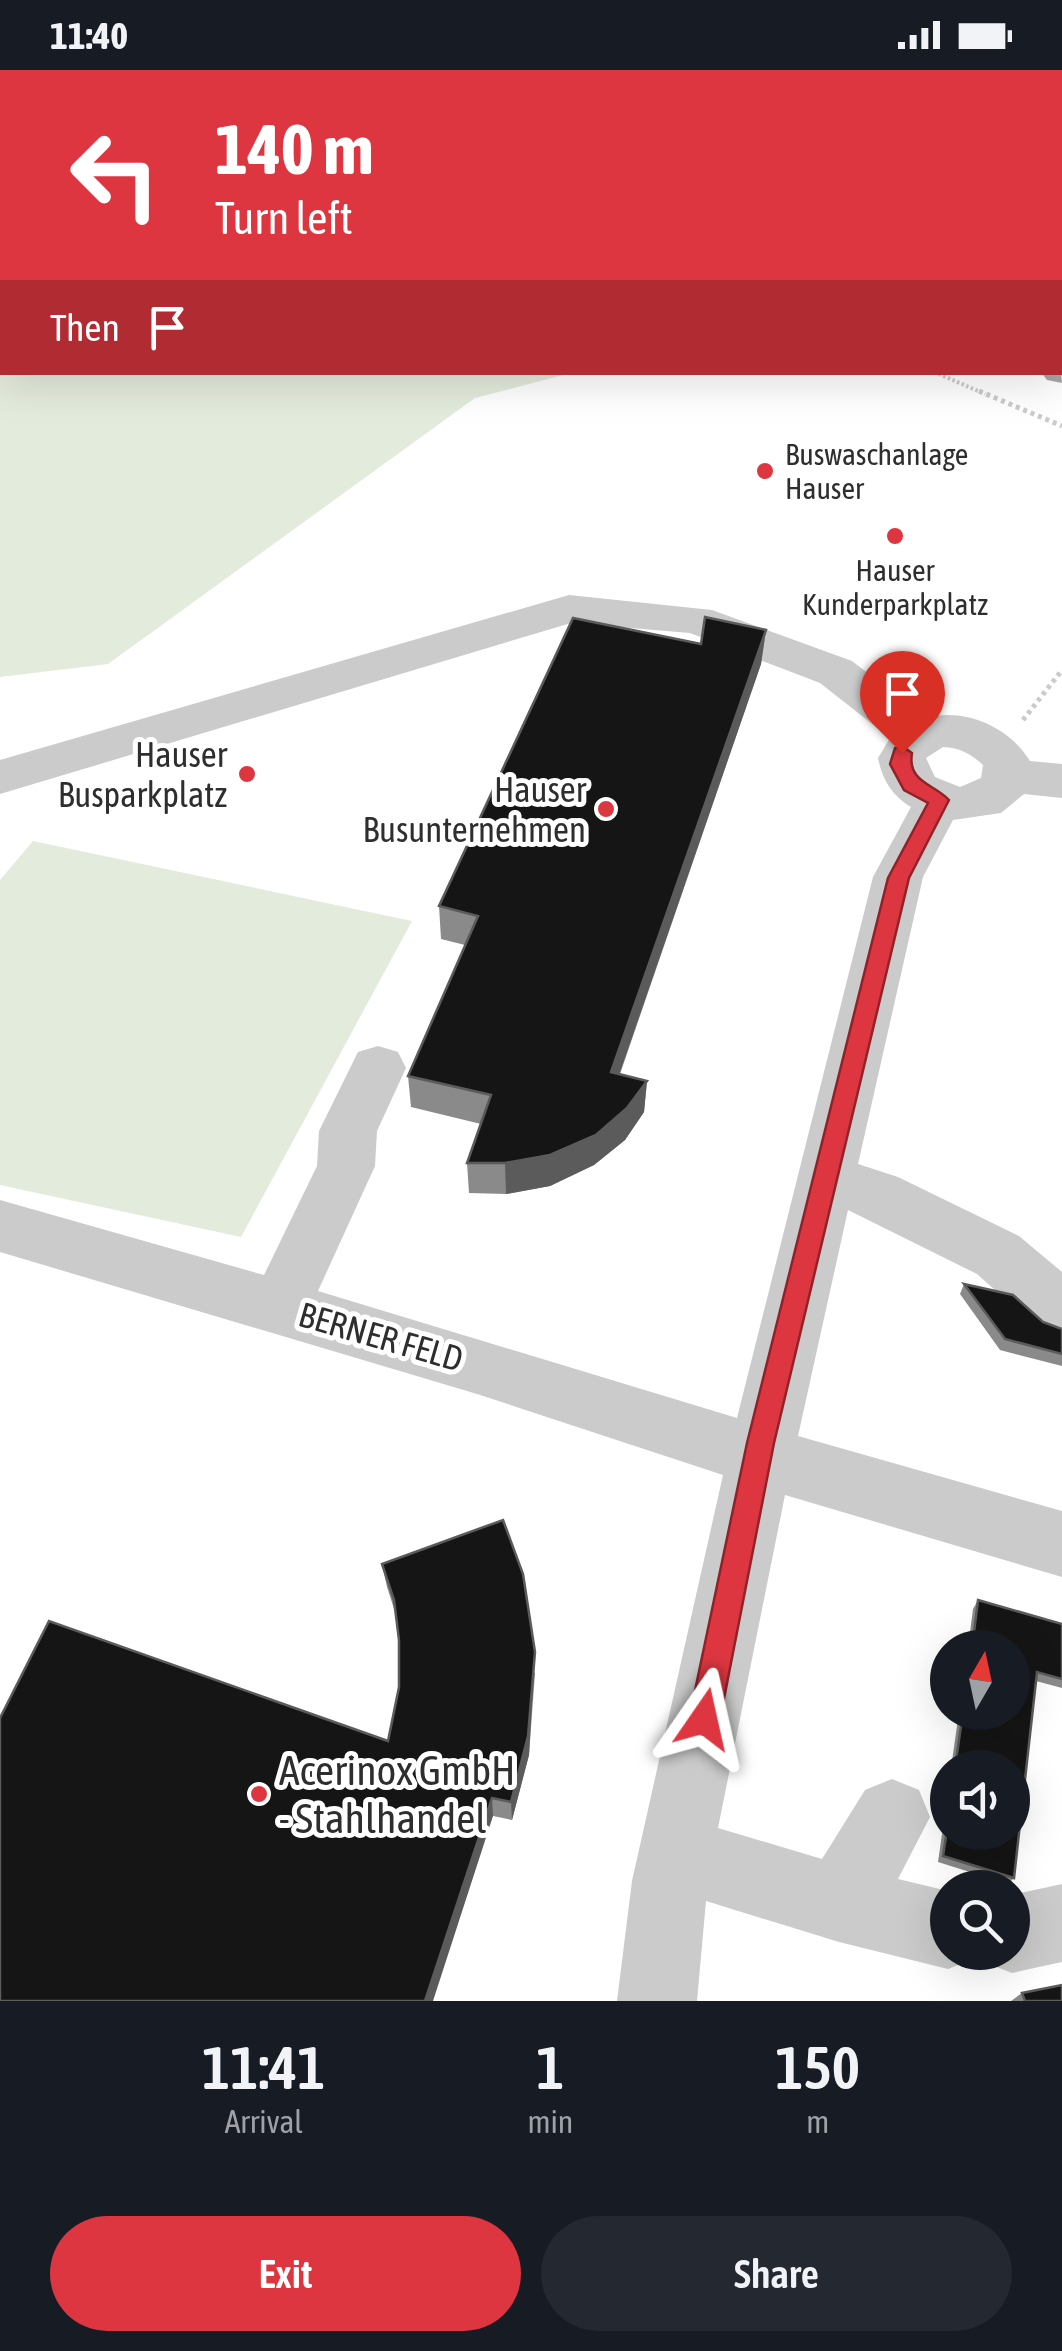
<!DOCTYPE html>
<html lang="en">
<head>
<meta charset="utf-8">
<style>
  body { margin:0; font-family:"Asap Condensed",sans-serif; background:#242831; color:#f1f3f6; height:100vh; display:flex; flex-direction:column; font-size:38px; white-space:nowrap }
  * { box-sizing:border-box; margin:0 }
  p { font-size:32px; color:#9ea1a6 }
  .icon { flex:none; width:55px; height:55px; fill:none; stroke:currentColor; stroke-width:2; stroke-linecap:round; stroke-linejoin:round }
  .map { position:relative; height:1931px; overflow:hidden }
  .side { display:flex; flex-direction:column; background:#171b24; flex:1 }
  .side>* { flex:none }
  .top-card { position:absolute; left:0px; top:0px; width:1062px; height:305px; box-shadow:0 10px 40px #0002; background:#de3640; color:#fff; overflow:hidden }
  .needle { width:65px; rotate:9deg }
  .tools { position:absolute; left:930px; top:1560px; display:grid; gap:20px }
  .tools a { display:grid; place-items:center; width:100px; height:100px; border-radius:50%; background:#171b24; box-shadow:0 10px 40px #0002; font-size:50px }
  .pin { position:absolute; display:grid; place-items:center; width:85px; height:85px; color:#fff; margin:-102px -42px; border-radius:50% 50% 50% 0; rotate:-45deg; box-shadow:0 0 10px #0007 }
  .pin .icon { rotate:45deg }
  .me { position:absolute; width:110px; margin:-55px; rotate:11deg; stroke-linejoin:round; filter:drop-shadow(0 0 8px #0008) }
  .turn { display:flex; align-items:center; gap:35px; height:210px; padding:0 50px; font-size:45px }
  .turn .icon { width:130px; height:130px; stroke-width:2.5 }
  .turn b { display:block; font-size:70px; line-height:85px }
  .then { display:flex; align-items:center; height:95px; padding:0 50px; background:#0003; gap:20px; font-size:38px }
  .eta { display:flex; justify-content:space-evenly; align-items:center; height:170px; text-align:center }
  .eta b { font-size:60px; font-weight:600; line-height:70px }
  .button { display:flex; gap:20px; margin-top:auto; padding:20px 50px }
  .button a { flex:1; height:115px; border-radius:60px; background:#de3640; color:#fff; font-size:40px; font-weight:600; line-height:115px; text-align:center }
  .button a+a { background:#242831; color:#f1f3f6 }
  .status { display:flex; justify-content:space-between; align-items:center; height:70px; padding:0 50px; background:#171b24; direction:ltr }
  .status svg { height:28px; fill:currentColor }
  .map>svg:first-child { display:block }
  .green { fill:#e3ebdc }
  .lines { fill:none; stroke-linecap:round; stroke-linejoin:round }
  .river { fill:#c8dcea; fill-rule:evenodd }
  .path-far1 { stroke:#cbcbcb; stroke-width:4; stroke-dasharray:2.5 2.5; stroke-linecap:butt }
  .path { stroke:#cbcbcb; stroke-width:5; stroke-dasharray:4 4; stroke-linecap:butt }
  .minor { fill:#cbcbcb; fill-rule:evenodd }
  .major { fill:#a6a6a6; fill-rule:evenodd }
  .wall { fill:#8a8a8a }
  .shaded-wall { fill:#5b5b5b }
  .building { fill:#151515; stroke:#5b5b5b; stroke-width:2.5 }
  .route { fill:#de3640; stroke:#90232a; stroke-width:2.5 }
  .poi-dot { fill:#de3640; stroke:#fff; stroke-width:4 }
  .labels { text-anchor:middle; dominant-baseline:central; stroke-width:10; stroke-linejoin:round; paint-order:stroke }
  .far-poi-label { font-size:30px; fill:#2e2e2e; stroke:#fff; text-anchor:start }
  .poi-label { font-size:35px; fill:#2e2e2e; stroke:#fff; text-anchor:end }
  .street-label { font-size:35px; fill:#2e2e2e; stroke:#fff }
  .near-poi-label { font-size:42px; fill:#2e2e2e; stroke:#fff; text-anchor:start }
</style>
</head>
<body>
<div class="status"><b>11:40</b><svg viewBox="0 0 49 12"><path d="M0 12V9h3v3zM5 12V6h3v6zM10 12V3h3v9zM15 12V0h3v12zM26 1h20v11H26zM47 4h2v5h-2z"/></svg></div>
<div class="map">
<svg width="1062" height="1931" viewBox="0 0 1062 1931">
  <rect width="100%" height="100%" fill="#fff"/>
  <path class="green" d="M0,0H1060L1062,12L1060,2Z
    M0,39L2,302L571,303L475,328L108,594L0,607Z
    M33,771L412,851L241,1167L0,1115V810Z"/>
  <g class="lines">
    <path class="river" d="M0,193H2V227H0Z"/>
    <path class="path-far1" d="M329,2L336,0
      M934,302L985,324"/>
    <path class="path" d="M979,321L1062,356
      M1023,650L1062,600"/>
    <path class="minor" d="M569,525L712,540L852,591L926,648C966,637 1010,658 1030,691L1062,694V728L1024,724L1001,743L953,750L923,807L858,1094L898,1107L1019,1166L1062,1202V1268L1040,1260L977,1204L848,1140L798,1366L1062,1441V1507L785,1425L718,1758L822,1789L865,1720L892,1709L919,1720L930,1747L898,1809L948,1821V1882H978L976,1888L948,1899L839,1872L706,1831L697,1931H617L632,1811L723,1405L477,1324L0,1182V1130L264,1205L317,1096L319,1061L358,982L378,976L398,982L406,998L377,1061L375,1096L318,1221L737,1348L873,807L911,737C892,726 882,709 878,688L890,668L820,613L690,563L571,553L0,724V690ZM943,677C960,678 970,683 983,695L981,708L960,717L935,707L926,688Z
      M1062,1814V1892L1012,1903L984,1892L981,1882H1012V1825Z"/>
    <path class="major" d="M0,5H2V24H0Z
      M1060,291L1062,313L1047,310L1041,302H1060Z"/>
  </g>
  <path class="wall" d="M766,560L761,594L620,1004L647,1011L644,1042L625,1070L594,1095L550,1116L506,1124L469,1123L467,1093L481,1054L411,1037L408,1006L465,875L441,869L439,836L701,574Z
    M964,1214L1043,1252L1062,1259V1296L1000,1280L960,1224Z
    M382,1494L535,1603L529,1685L512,1750L493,1746L388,1671L399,1617V1570L396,1545L387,1517Z
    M978,1530L1062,1554V1618L1036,1611L1014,1808L1008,1814L938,1792L948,1722V1762L1012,1698H951L959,1642H1012V1578H968L973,1539Z
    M1022,1923L1062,1931H1011Z"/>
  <path class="shaded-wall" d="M766,560L761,594L609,1034L611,1002Z
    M647,1011L644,1042L625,1070L594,1095L550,1116L506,1124L505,1093Z
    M535,1582L529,1685L512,1750L511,1732Z
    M492,1728L493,1746L433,1931H425Z"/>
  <path class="building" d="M705,547L766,560L611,1002L647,1011L627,1038L596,1065L550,1085L505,1093H467L491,1025L408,1006L478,846L439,836L573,548L701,574Z
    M964,1214L1013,1225L1043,1252L1062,1259V1284L1005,1269Z
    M503,1450L523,1504L535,1582L528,1666L511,1732L492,1728L425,1931H0V1648L49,1551L388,1671L399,1617V1570L394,1530L382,1494Z
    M978,1530L1062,1554V1609L1037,1602L1014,1808L943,1786L948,1753V1762H1012V1698H955L963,1642H1012V1578H972Z
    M1062,1915V1931H1025L1022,1923Z"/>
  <path class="route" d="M902,676L912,683C907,712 934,714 949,730L909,808L774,1373L720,1649L715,1660L704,1664L694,1660L689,1649L747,1373L888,808L928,733L904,720L890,694L895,678Z"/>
  <g class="poi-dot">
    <circle cx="765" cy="401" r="10"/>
    <circle cx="895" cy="466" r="10"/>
    <circle cx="247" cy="704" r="10"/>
    <circle cx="606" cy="739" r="10"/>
    <circle cx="259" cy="1724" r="10"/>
  </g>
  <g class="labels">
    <g class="far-poi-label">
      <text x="785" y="384">Buswaschanlage<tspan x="785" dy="34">Hauser</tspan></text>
      <text x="895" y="500" text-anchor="middle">Hauser<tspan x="895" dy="34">Kunderparkplatz</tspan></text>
    </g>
    <g class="poi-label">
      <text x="227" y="684">Hauser<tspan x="227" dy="40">Busparkplatz</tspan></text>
      <text x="586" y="719">Hauser<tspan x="586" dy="40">Busunternehmen</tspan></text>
    </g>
    <g class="street-label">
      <text transform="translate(381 1266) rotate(16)">BERNER FELD</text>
    </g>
    <g class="near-poi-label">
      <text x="279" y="1700">Acerinox GmbH<tspan x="279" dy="48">- Stahlhandel</tspan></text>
    </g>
  </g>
</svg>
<div class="tools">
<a><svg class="needle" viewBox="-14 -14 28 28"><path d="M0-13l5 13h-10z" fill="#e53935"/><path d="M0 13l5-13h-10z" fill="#9ea1a6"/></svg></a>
<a><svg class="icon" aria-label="sound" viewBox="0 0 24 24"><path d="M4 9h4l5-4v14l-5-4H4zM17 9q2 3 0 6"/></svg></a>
<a><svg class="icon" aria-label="search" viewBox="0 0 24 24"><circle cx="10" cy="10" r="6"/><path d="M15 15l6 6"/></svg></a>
</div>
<div class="pin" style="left:902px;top:683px;background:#d93025"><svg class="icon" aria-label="arrive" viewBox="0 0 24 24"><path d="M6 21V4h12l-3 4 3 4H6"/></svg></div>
<svg class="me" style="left:704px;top:1649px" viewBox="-20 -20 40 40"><path d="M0-17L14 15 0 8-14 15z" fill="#de3640" stroke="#fff" stroke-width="4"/></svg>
<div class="top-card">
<div class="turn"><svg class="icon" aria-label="left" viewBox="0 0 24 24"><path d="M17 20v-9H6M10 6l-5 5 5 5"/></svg><div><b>140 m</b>Turn left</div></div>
<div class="then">Then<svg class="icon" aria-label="arrive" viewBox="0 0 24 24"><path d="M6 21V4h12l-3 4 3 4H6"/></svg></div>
</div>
</div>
<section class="side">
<div class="eta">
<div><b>11:41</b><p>Arrival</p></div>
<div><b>1</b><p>min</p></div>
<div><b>150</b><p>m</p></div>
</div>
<div class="button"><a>Exit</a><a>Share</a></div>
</section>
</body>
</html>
